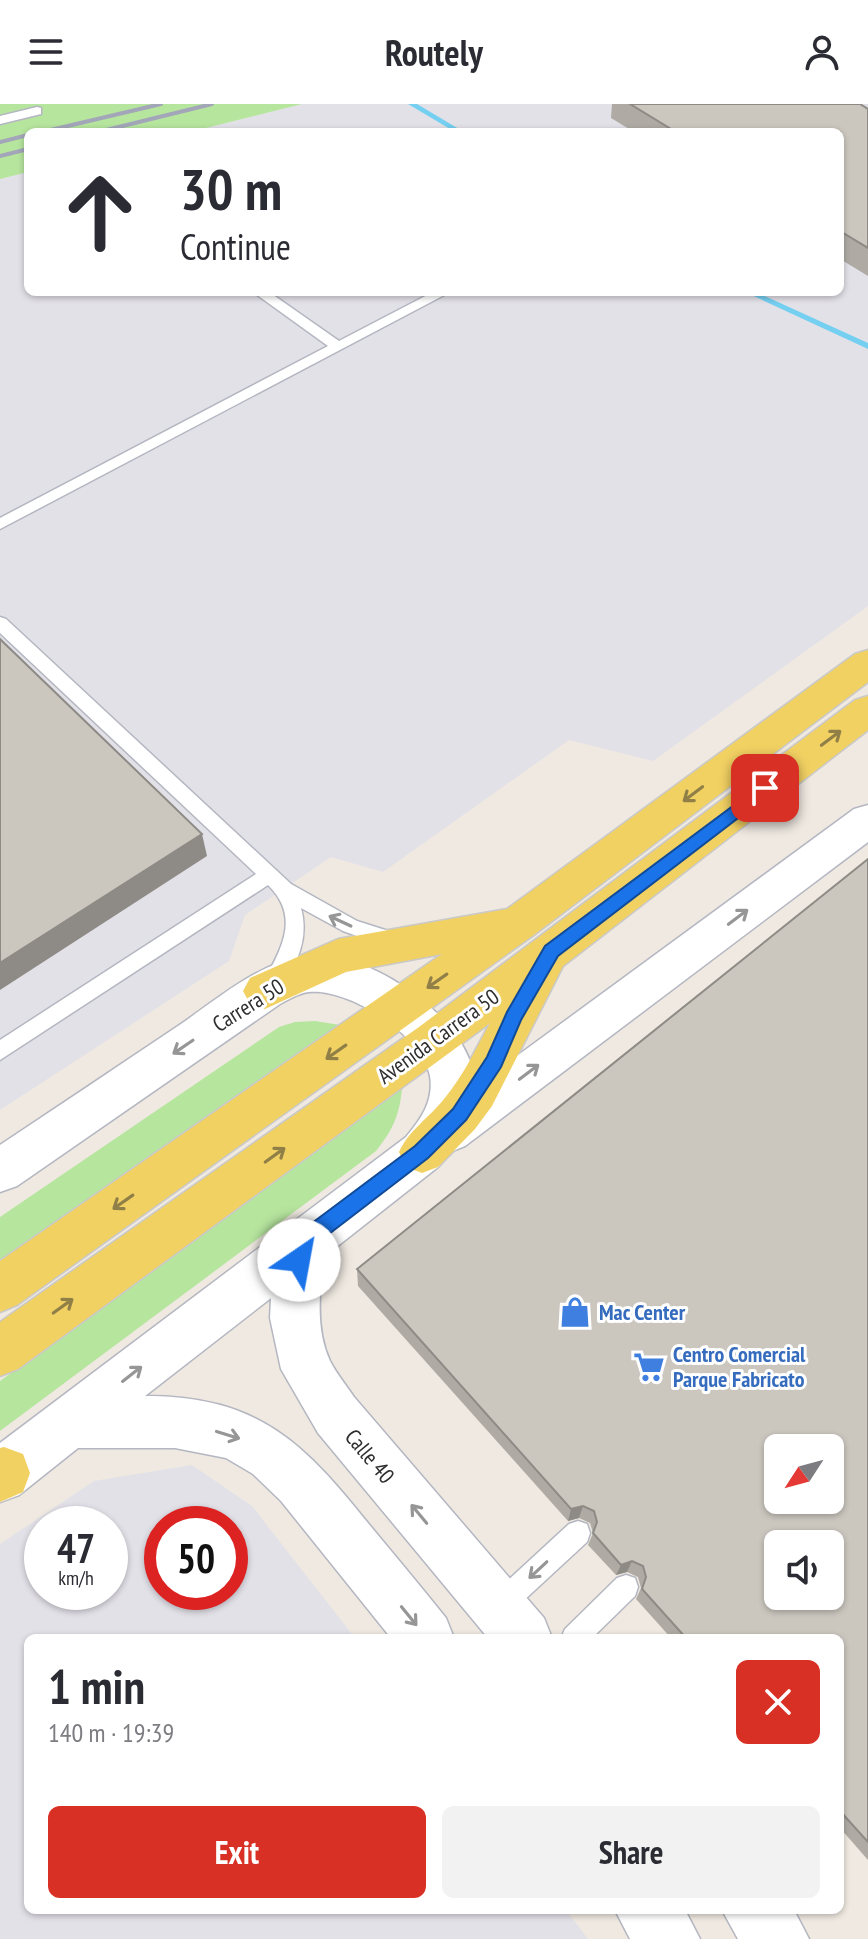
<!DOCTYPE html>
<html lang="en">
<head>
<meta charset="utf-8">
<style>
  body { margin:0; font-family:"PT Sans Narrow",sans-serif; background:#f2f2f3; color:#2b2b33; height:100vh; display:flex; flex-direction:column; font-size:30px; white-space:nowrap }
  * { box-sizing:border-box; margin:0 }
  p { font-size:26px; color:#7c7c81 }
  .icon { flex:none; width:44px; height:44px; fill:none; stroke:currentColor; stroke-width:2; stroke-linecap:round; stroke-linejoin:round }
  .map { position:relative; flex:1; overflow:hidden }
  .panel { position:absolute; left:24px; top:1530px; width:820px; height:280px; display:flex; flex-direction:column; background:#fff; border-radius:12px; box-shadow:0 2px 6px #0004 }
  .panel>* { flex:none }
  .hud { position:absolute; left:24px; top:24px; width:820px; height:168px; border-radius:12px; box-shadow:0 2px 6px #0004; background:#fff; color:#2b2b33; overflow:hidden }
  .needle { width:52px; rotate:234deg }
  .fabs { position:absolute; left:764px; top:1330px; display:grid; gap:16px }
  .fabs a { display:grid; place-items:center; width:80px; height:80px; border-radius:12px; background:#fff; box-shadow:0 2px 6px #0004; font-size:40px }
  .speed { position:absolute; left:24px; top:1402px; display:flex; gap:16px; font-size:40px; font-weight:700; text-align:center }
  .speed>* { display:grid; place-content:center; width:104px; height:104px; border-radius:50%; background:#fff; box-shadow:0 2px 6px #0004; line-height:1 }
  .speed small { font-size:20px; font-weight:400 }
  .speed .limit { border:12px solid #d22; background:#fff; color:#111 }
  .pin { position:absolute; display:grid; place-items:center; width:68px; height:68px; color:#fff; margin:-34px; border-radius:16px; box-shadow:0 4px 12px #0006 }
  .me { position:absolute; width:88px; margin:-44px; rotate:33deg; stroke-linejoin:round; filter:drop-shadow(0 0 6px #0008) }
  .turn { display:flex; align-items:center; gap:28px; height:168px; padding:0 24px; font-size:36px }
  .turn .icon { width:104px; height:104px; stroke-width:2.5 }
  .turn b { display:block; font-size:56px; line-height:68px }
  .round { display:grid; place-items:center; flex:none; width:84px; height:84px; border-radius:12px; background:#f2f2f3 }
  .headline { display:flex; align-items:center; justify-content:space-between; height:136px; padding:0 24px }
  h1 { font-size:48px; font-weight:600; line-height:60px }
  .cta { display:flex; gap:16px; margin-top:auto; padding:16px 24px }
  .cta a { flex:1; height:92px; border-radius:12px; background:#d93025; color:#fff; font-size:32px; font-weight:600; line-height:92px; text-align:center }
  .cta a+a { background:#f2f2f3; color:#2b2b33 }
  header { display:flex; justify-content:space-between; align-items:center; height:104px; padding:0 24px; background:#fff; font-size:36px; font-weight:600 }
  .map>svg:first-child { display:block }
  .industrial { fill:#e3e1e8; fill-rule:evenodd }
  .green { fill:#b6e59e }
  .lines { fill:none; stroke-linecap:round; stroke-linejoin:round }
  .stream { fill:#75cff0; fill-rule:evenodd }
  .service-casing { stroke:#b4b7c1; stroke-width:3 }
  .secondary-casing { stroke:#b4b7c1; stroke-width:3 }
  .primary-casing { stroke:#c9c9c9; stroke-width:3 }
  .service { fill:#fff; fill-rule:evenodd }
  .secondary { fill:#fff; fill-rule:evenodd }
  .primary { fill:#f2d163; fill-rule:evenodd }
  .rail { stroke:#a3a6b8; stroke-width:4 }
  .wall { fill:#afaba4 }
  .shaded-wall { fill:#8e8b86 }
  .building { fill:#cbc7bf; stroke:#8e8b86; stroke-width:2; fill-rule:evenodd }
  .oneway { stroke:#908048 }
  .oneway2 { stroke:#969696 }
  .route { fill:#1a73e8; stroke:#114b97; stroke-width:2 }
  .labels { text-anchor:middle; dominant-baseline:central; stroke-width:6; stroke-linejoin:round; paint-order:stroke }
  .street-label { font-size:22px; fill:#2e2e2e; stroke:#fff }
  .shop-label { font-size:22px; font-weight:bold; fill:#366cbe; stroke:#fff; text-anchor:start }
</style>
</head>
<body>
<header><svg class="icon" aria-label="menu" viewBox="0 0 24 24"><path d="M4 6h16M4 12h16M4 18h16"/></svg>Routely<svg class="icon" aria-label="person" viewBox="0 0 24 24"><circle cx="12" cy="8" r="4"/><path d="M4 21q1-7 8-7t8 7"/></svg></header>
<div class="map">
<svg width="868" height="1835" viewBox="0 0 868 1835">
  <rect width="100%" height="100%" fill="#efe9e1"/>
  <path class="industrial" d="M302,0H868V502L653,657L569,636L383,768L331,753L245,811L229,857L0,1006V75L28,68V188H840V28H190Z
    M192,1361L252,1402L355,1534H28V1806H566L588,1835H0V1440L94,1377ZM42,1420H110V1488H42ZM162,1420H230V1488H162Z"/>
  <path class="green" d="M0,0H302L190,28H28V68L0,75Z
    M315,917L340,921L0,1156V1113L279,923L295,918Z
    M402,983C400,1010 393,1026 376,1047L0,1327V1277Z"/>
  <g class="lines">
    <path class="stream" d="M408,0H417L464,28H455Z
      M745,188H756L868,239V245Z"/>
    <defs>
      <path id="service" d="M37,3L41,4V10L0,20V12Z
        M253,188H269L339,237L433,188H450L0,425V414L328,242Z
        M0,513L6,515L291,780L357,817L401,831L404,837L401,843L394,845L343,827L301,804C309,833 298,859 281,883H267L264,877C281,845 301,813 268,781L0,956V936L256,770L0,529Z
        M578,1417L587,1420L590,1429L587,1438L508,1511L499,1515L490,1511L486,1502L490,1493L569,1420Z
        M626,1471L635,1474L638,1483L635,1492L592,1534H561L565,1525L617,1474Z"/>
      <path id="secondary" d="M868,701V738L465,1042L450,1048L438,1063L325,1152C319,1184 315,1225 330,1257C336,1269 346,1281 354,1293L544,1514L552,1534H488L318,1329L281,1265L270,1214L271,1194L145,1292C260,1292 305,1340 372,1424C397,1454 422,1484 446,1514L454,1534H391L281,1397L253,1370L226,1354L175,1344H78L19,1391L0,1398V1339L406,1033C421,1015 434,997 430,972C422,931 349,884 309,888C299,889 289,895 280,900L17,1082L0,1088V1041C59,1002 118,962 178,922C215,897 259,858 305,852C343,847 389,870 418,893C447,915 472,945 476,982L854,705Z
        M615,1806H685L700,1835H630Z
        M722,1806H794L809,1835H738Z"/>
      <path id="primary" d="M868,546V578L535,830L17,1201L0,1208V1157L442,850L346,868L265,905L250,900L243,887L250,874L338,835L507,805L855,550Z
        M868,592V626L563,862L492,1002L475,1025L438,1063L422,1069L406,1063L399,1048C409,1026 429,1014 444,995C463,972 476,945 490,919L18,1265L0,1272V1218L419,923L855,596Z
        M4,1343L23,1350L30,1369L23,1388L0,1398V1344Z"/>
    </defs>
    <use href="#service" class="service-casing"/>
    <use href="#secondary" class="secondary-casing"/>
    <use href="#primary" class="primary-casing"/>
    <use href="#service" class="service"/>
    <use href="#secondary" class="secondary"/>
    <use href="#primary" class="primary"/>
    <path class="rail" d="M42,28L161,0
      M98,28L212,0
      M0,38L28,31
      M0,52L28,45"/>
  </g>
  <path class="wall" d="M612,0H860L868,5V172L840,155V28H634L611,14Z
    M868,755V1756L840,1724V1534H671L636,1495L641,1484L638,1473L627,1468L616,1471L588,1441L593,1429L590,1419L579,1414L568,1417L358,1182L357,1165Z"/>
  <path class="shaded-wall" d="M202,730L207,752L0,886V859Z
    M583,1402L579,1414L568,1417L571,1405Z
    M632,1457L627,1468L616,1471L621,1461Z"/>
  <path class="building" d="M630,0H860L868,5V144L840,127V28H676Z
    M0,535L202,730L0,859Z
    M868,755V1738L840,1707V1534H686L642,1485L646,1473L643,1462L632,1457L621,1461L593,1429L597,1418L594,1407L583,1402L571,1405L357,1165ZM778,1344H830V1396H778ZM778,1440H830V1492H778Z"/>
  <defs><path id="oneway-shaft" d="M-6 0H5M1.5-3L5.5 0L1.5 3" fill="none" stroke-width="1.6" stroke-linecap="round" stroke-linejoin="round" transform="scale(2)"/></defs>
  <g class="oneway">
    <use href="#oneway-shaft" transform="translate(831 634) rotate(-37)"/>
    <use href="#oneway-shaft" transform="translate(693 690) rotate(143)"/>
    <use href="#oneway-shaft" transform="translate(437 877) rotate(145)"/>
    <use href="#oneway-shaft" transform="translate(336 948) rotate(145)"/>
    <use href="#oneway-shaft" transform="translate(275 1051) rotate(-36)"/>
    <use href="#oneway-shaft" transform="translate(123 1098) rotate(145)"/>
    <use href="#oneway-shaft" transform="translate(63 1202) rotate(-36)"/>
  </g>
  <g class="oneway2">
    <use href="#oneway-shaft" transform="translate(738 813) rotate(-37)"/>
    <use href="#oneway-shaft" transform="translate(340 817) rotate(-155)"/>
    <use href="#oneway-shaft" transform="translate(183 943) rotate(146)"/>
    <use href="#oneway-shaft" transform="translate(529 968) rotate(-37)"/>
    <use href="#oneway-shaft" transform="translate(132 1270) rotate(-38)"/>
    <use href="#oneway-shaft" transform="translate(228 1331) rotate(17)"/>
    <use href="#oneway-shaft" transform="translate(419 1410) rotate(-130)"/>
    <use href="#oneway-shaft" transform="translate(538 1466) rotate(137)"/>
    <use href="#oneway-shaft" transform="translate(409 1512) rotate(51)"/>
  </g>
  <path class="route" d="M765,678L771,680V689L558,852L521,916L501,963L466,1016L428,1054L312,1143L307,1163L299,1165L292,1163L289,1156L296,1131L415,1042L453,1005L487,953L507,908L545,842Z"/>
  <defs>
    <symbol id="shop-bare" viewBox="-9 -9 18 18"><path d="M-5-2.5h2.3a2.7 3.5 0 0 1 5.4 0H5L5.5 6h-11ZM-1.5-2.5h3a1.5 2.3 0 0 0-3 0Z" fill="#3f7fe0" stroke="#fff" stroke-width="2.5" paint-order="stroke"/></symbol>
    <symbol id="supermarket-bare" viewBox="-9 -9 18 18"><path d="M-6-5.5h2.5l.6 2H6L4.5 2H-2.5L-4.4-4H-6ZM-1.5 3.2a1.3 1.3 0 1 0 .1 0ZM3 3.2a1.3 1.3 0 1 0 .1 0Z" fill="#3f7fe0" stroke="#fff" stroke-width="2.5" paint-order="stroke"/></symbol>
  </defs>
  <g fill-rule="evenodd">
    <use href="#shop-bare" x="553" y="1186" width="44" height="44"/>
    <use href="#supermarket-bare" x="627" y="1241" width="44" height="44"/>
  </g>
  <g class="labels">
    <g class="street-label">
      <text transform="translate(248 901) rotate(-32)">Carrera 50</text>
      <text transform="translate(438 932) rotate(-36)">Avenida Carrera 50</text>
      <text transform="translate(370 1352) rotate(50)">Calle 40</text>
    </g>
    <g class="shop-label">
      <text x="599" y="1208">Mac Center</text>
      <text x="673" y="1250">Centro Comercial<tspan x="673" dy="25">Parque Fabricato</tspan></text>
    </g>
  </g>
</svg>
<div class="fabs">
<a><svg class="needle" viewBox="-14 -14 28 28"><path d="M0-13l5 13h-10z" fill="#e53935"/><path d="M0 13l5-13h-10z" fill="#7c7c81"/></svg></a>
<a><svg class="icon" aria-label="sound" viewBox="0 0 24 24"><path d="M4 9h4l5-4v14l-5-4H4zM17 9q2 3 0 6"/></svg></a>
</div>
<div class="speed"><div>47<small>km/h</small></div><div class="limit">50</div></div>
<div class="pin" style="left:765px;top:684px;background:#d93025"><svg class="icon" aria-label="arrive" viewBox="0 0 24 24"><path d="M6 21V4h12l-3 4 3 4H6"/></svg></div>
<svg class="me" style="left:299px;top:1156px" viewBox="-20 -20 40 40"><circle r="19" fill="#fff"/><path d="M0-13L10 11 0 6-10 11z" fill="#1a73e8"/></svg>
<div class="hud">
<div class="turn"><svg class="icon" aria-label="ahead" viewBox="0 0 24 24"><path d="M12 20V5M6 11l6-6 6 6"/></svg><div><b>30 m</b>Continue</div></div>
</div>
<section class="panel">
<div class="headline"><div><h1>1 min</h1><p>140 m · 19:39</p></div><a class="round" style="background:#d93025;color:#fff"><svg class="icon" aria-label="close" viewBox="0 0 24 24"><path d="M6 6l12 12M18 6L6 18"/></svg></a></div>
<div class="cta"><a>Exit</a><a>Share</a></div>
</section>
</div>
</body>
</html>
